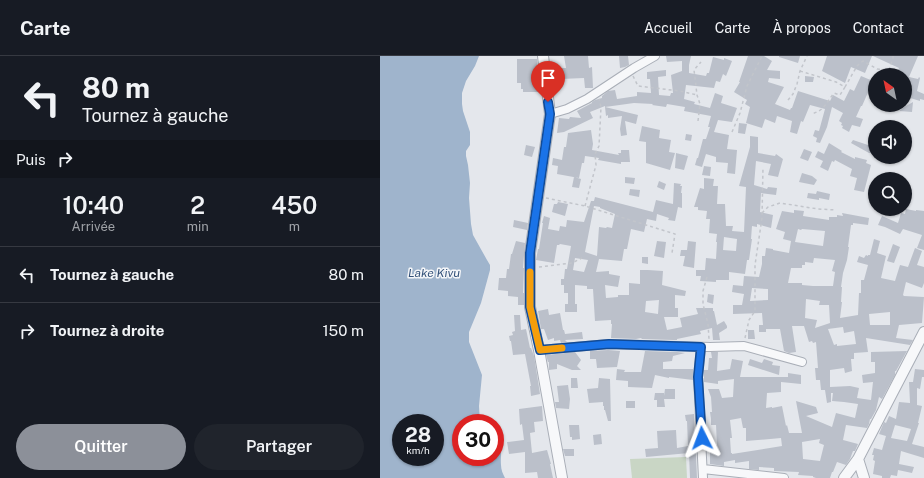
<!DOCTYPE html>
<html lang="fr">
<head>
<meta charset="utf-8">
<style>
  body { margin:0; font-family:"Public Sans",sans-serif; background:#20242c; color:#f1f3f6; height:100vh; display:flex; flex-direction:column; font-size:15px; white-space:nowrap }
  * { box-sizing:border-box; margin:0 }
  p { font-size:13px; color:#9ea1a6 }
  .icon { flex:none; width:22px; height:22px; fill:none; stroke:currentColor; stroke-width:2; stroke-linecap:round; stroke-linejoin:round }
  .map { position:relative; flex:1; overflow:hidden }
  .panel { display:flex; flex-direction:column; background:#171b24; width:380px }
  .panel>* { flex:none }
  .banner { background:#171b24; color:#f1f3f6; overflow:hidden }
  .needle { width:26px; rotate:327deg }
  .controls { position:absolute; left:488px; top:12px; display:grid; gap:8px }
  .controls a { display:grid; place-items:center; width:44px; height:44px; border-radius:50%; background:#171b24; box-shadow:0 1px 3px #0004; font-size:20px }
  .speed { position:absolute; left:12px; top:358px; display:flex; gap:8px; font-size:20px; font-weight:700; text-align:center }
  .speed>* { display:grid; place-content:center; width:52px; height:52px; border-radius:50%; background:#171b24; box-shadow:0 1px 3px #0004; line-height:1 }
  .speed small { font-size:10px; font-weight:400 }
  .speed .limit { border:6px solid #d22; background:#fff; color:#111 }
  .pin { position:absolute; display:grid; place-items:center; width:34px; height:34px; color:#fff; margin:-41px -17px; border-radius:50% 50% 50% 0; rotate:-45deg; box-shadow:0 0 4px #0007 }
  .pin .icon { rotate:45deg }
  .me { position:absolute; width:44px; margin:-22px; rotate:357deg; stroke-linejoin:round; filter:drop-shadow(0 0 3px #0008) }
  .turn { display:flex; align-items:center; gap:14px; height:84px; padding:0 16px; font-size:18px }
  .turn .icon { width:52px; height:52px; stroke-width:2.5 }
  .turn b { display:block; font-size:28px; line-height:34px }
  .then { display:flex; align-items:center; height:38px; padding:0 16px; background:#0003; gap:8px; font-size:15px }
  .eta { display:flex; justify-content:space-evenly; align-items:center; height:68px; text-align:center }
  .eta b { font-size:24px; font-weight:600; line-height:28px }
  .action { display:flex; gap:8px; margin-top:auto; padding:8px 16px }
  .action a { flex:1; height:46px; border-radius:24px; background:#8c9099; color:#fff; font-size:16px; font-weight:600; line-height:46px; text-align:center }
  .action a+a { background:#20242c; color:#f1f3f6 }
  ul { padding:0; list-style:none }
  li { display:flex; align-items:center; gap:12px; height:56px; padding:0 16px; border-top:1px solid #363941 }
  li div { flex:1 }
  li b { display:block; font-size:15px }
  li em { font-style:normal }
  header { display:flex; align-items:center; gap:24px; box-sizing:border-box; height:56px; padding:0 20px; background:#171b24; border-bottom:1px solid #363941 }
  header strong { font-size:19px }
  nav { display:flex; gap:22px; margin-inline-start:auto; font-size:14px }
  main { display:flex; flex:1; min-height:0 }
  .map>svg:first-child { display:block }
  .green { fill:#c9d6c5 }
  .water { fill:#9fb4cc; fill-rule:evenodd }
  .building { fill:#bbc0ca; fill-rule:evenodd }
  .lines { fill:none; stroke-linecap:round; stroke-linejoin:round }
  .minor-casing { stroke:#a9aeb7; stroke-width:10 }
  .tertiary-casing { stroke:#a9aeb7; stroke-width:12 }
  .path { stroke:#c2c5cb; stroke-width:1.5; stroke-dasharray:3 3; stroke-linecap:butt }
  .minor { stroke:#f7f8fa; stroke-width:8 }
  .tertiary { stroke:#f7f8fa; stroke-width:10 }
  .route-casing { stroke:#114b97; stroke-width:10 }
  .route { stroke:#1a73e8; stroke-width:7 }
  .slow { stroke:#f59e0b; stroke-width:7 }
  .labels { text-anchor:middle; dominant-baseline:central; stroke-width:3; stroke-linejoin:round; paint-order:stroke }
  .water-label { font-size:12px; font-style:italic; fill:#34527a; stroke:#f4f6f9 }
</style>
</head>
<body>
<header>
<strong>Carte</strong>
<nav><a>Accueil</a><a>Carte</a><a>À propos</a><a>Contact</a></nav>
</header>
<main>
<section class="panel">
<div class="banner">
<div class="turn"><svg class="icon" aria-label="left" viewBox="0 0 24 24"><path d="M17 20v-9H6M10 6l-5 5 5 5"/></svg><div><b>80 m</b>Tournez à gauche</div></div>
<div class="then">Puis<svg class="icon" aria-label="right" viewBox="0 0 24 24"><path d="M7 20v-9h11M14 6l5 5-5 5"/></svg></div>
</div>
<div class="eta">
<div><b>10:40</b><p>Arrivée</p></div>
<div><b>2</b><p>min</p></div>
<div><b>450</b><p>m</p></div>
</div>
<ul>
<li><svg class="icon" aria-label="left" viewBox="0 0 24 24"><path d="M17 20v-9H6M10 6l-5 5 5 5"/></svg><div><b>Tournez à gauche</b></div><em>80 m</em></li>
<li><svg class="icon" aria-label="right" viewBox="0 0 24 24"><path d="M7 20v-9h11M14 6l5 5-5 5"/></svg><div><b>Tournez à droite</b></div><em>150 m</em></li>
</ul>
<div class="action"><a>Quitter</a><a>Partager</a></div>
</section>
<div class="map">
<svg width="544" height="422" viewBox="0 0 544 422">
  <rect width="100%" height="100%" fill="#e4e7ec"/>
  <path class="green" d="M306,401L307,422H252L250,403Z"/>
  <path class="water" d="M0,0H99L95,10L86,25L82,37V48L83,55L90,76V89L86,95V100L88,109L90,127L89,142L91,168L93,179L107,204L110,209V214L101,247L89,276V286L102,319L99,350L100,367H81V401H115V377C124,386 120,398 121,409C121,414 123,418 125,422H0ZM21,367H55V401H21Z"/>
  <path class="building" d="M184,0H208L209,12L212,11L213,32H205L204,22L181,23V12H186Z
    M239,0H248L249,9L245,11L240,12Z
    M286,0H311L309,9V17L326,20L327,17H329L333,1L344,4V2L352,5L346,20L343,18L340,26L336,25L334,32L306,29L304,43L315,46L314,48L330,52L335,37L343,40L341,47L357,52L352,66L338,64L334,76L349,79L347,93L357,94L355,118L347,117L348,107L336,106V101L326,98L322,111L315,109L317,102H318L323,83H326L330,71H328L331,60L304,55L305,51L287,48L286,51L272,49L273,48L254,47L225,51V50L210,56L213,62L184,76L177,77L179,62L189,63L190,61L201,62L197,55L212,47V46L215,44L222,42V40L228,35L235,34L237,43L257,40V36L271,37L270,23H267V16L286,14V20L278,21L279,39L290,40L291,37H293L291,19L302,15V5L287,6Z
    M368,0H384L392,5L387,14L400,15V23L389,22L388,26L404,31L395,48L410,54L411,52H412L418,35L450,45L453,39L464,45L470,33L474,35L481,20L493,25L482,50H481L476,61L483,63L480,71L472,69L469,76L462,72L463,70L461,69L462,67L459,65L463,57L452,51L447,71L440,87L436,86L437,82L433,80L435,74L439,75L445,53L430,49L423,66L421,65L417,78L410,76L412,65L397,60L395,67L385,63L382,72L366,67L370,51L365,48L367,44L354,36L360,26H359Z
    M399,0H420L418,7L399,1Z
    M447,0H492L485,17L471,11L465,27L442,15Z
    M493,0H538L529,21L538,23L539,21L540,22L537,35L544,38V44L540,43V45L527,41L529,37L525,40V19H516L519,12Z
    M137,3H157L158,23H159V36H143V33H141V27H137Z
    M425,20L434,21L433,26H425Z
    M533,46L532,56L519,55L526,50Z
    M225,51L258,59L256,68L245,65L247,79L241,80L240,73L242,60L228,62V59L226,60Z
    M359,67L367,68L365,78L358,77Z
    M262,70L280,74L279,82L291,84L289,96L295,97L290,114L266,107V86L259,85Z
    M211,74L213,88L212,94L239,99L238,97H241V94H249L250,106H241V108L218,104L219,102L205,100L204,107H202L199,122L177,118L178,110L172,109L173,102L182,104L184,91H186L188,77Z
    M306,78L312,79L311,85L305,84Z
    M370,80L378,81V97L395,100L396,98L403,103L398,121L388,119L391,108L376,105L374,129L387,133L388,131L397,132L396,139L381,137L380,156L393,159L391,172L377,168V171L372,170L371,183H372L369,204H367L365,218L349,216V224H336V226L320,225L321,220H316V214H325L326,202L336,203L337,186H336L337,178L329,177L330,163H326L327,155L318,154V151H314L320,132L324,133V122L334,123L333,130H338L337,148H345L346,170H353L352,175L364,176L366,131L359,130L370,91ZM344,181L357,183L356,195L343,194Z
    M473,84L494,91L492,97H489L471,87Z
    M449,87L462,95L461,96L475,103V101L487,104L486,107L491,109L484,136L474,134L477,122L470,120L472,113L455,104L454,106L452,105L448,115L440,111L443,105L435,101L438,95L444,98Z
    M146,89L155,91L152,101L144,99Z
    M424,93L432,96L428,105L420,102Z
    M296,97L308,100L304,114L295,112Z
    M324,110L331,111L330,120L322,119Z
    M422,117L432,120L437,124L434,129L419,126Z
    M194,121L201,123L199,132L192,131Z
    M245,121L255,122L254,128L245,127Z
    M279,125L286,128L284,134L277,131Z
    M294,127L301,128L300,130H302L301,137H302V152L298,151L295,165L288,164L289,162L277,158L276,165L267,163L264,176L251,173L247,193H244L242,205L219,203L216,216L229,215V218L240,220L238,231L225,229L226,242L238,241V239H249V227L260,228V214H268L283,215L282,229L306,235L305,240L295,239V252H298V261H284L287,274L302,271L300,262L318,258L316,252H333V255H334L337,269L344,265L347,270V272L339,277L340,284H333L332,272L320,275L321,278L297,283V284H293L262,283L261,282L256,283L231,282L232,268H231V264L215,265L213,233H207V230L195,229V248H197V256H185V248H188V237H184V229H181V223H184L185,213H187L191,190L180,188L179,189H177L174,207L156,204L158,193H159L163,167H162L164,160L170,162L168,173L179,175L180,170L186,171L187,164L204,166L211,145H214L215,141L273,156L276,144L293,148ZM214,150L220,151V152L235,158L232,172L227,171L226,172L219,171L217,200L205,196ZM195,202L208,204L204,216L193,214ZM279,244L278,258L265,256L266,245Z
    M250,133L260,134L259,141L249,139Z
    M437,135L450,138L449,144L439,142V144L427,142L428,137L436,138Z
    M178,146L188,148L185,160L172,156L174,148H177Z
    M526,153L536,155V154L544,155V194L537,192L542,179L523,173L520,178L505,171L498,169L502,160L518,167L521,157L525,158Z
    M414,154L424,155L423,160L449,164V161H457V159L463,160L462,157L489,162L488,169L473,167V169H471L468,191H469L467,204L463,217L461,231H462L461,246H462L460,262L478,259L479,237H481V224H484L488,209L477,206L479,200L484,202L486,199L488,200V199H490L494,183L500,185L497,197L506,200L501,222L515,225L520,209L528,211L535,192L542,195L537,209L544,211V227L542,232L526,226L523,239L524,240L544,241L542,267L519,269L516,282L533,284L530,289L486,282L488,296L474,297V303H471L472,315L465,317L464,312L450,314V331L470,330L479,332L477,342L491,344L493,326L483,327L482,319L495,317V306H491V296L527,295L516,315H515V319L502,343L499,341L496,354L491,363H490L489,368L487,372L466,369L463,384L478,388L475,395H473L470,403L466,409L457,406L453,416H452L450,422H436L433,421V420L418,419L419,416L394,415V412L379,411V414L369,413V405L355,407V404L344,406V410L330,408V396L333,395L332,390L337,389L336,369H331V363L330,356H332L331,341L328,333H339L342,342L353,341L354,323L338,325V328L324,326V314H328L329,302H332L331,296H338L337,315L350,313L352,303L363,305L360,321H408V317L421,319V328L401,326V336L387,337L386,352L392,351V352L402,350L406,370L407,369L409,377H422L416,345L436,351L438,357L426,360L452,371L456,357L475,362L478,348L464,346L452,345L453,337H451V346L447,347L445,334H441L440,324H436L435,312H438L436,286L433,287L432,285L429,286L424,270H412L416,296L409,297L404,295L400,273H386V276H379V269H383L382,257L353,258V249H362L364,238L352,236L353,229L363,230L364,220L379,221L382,208V200H385L386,192L393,193V194L409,197L411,185L403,183L405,176L396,173L402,155L414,157ZM418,173L421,174L422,173L445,175L443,190L415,186ZM434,202L455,204L452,215L455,216L453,230H433L422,229V227H408L411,212H422V209H425V206L433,207ZM372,232L388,233V244L370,245ZM426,243L440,245L439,249H449L450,267L435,272L437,264L425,262ZM510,256V269H490L489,258ZM463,271L464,277L474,275L476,288L457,290V288L454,289L448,273ZM361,362L363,372H366V385L401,382L402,390L352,398V397H351L350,382H352L350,364ZM440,383L439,387L444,389L440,405L423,403L422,386Z
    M134,164L148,167L147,174L133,171Z
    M136,185L145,187L143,212H144L143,237H144V249H138V241L128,240V235L118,234L119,222H126L127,213H129L131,198H132Z
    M277,185L286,186L284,202L274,200Z
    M308,185L316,186L314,212L303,210L305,200H300L301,194H307Z
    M513,188L520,191L514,207L507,205Z
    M262,201H268V208L262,207Z
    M328,238L334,239L333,248L327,246Z
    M168,253L169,259L180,257L183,274H184L185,278L202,276L203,283L185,284L187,286L181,287L180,284L174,285V282L168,284L164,273H161L158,255Z
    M134,259H140L141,274L146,273L150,292H151L154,300L160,338L151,340L150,330H151L145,298L133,299L131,285H130L129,280L133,279L132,276L135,275Z
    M368,274H374L375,283H368Z
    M228,294L240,295L237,311L217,312L216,303H210V295Z
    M265,295L297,296L305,297L293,300L292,305L283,306V313H313V324L289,321V322L275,319L272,332L248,331V325L236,324L237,313L245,314L244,316H261Z
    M195,296L201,304L197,310L201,314H192L177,308V313L169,314V306H168L166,299Z
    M370,303L382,307L384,303L393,306L392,309L400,310L399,319L368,309Z
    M535,313L544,314V321H542L540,333L537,332V349L542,350L538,367H539L532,388L544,391V402L521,395L519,408L534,411L532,417L518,414L517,420L511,419L510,422H502V420L493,418L495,405L493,404L494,399H492L494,392L502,394L506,380L499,378L504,366L506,367L509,360L516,363L519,346L530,347L529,326H533ZM515,369L531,373L527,385L511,382Z
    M191,322H197L198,332H191Z
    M219,322L230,323L231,365H228L225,354H224V350H223V346L209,347L207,333L218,332Z
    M188,329L190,343L189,353L176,352L175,346H179L177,330Z
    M285,333H295V343H284L285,351H277V344H274L275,337H284V340Z
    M246,345H255V352H246Z
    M162,350L163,365L154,366L155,376L150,377L152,397L167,394L171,408H170L173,422H158L157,416L145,417V396L129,398L127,386L144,384L142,368L140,369L139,353Z
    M314,358L317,422H310L309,397L266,401L265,393L278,392L277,375L296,374L297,392L308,390L307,365H306L305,359Z
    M189,369H199L200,383L192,384V381H190Z
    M221,378L222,388L214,389L213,379Z
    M183,393H194V400H185Z"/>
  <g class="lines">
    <defs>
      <path id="minor" d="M170,58L187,53L207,43L254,12L275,0
        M321,291L318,321L323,422
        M159,294L229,288L330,291L364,290L422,306
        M323,413L404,422"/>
      <path id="tertiary" d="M163,0L170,58L150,197V251L159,294L182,422
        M478,403L484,422
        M464,422L478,403L544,276"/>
    </defs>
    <use href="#minor" class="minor-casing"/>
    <use href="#tertiary" class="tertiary-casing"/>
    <path class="path" d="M420,15L456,26L465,31L460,39L454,37C446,47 444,55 431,58
      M253,20L258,30L300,35L317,39
      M465,31L477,10L483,5L497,13L509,14L513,2V0
      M408,44L413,38L417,28L420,15L427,0
      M318,65L320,48L317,39L314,14L321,6
      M352,76L360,57L367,30L382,0
      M166,142L205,150L295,178L292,197
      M205,150L216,109L215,98L219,90L221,51L219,43
      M382,157L388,151L400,147L438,153L456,154
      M159,211L192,207L202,202
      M327,221L323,235V248L328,268L329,283
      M365,282L369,264L375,255V209L382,162L383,111"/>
    <use href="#minor" class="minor"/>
    <use href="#tertiary" class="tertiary"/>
  </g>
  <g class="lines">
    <defs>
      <path id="route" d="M168,46L170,58L150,197V251L160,294L229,288L321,291L318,321L322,382"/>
    </defs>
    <use href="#route" class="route-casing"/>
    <use href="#route" class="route"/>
    <path class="slow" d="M150,216V251L160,294L182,292"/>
  </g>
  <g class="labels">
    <g class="water-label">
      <text x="54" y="217">Lake Kivu</text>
    </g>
  </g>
</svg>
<div class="controls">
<a><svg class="needle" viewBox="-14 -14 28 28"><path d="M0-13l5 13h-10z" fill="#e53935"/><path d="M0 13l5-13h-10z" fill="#9ea1a6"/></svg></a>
<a><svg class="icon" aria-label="sound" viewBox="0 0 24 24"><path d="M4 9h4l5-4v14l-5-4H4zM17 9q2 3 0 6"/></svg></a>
<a><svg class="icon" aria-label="search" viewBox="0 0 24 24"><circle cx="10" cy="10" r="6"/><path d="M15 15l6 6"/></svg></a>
</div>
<div class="speed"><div>28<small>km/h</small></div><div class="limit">30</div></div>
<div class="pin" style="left:168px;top:46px;background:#d93025"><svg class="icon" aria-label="arrive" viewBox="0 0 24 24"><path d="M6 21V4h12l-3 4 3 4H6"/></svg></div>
<svg class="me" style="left:322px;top:382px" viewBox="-20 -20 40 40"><path d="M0-17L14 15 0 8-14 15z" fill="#1a73e8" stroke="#fff" stroke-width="4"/></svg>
</div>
</main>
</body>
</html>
